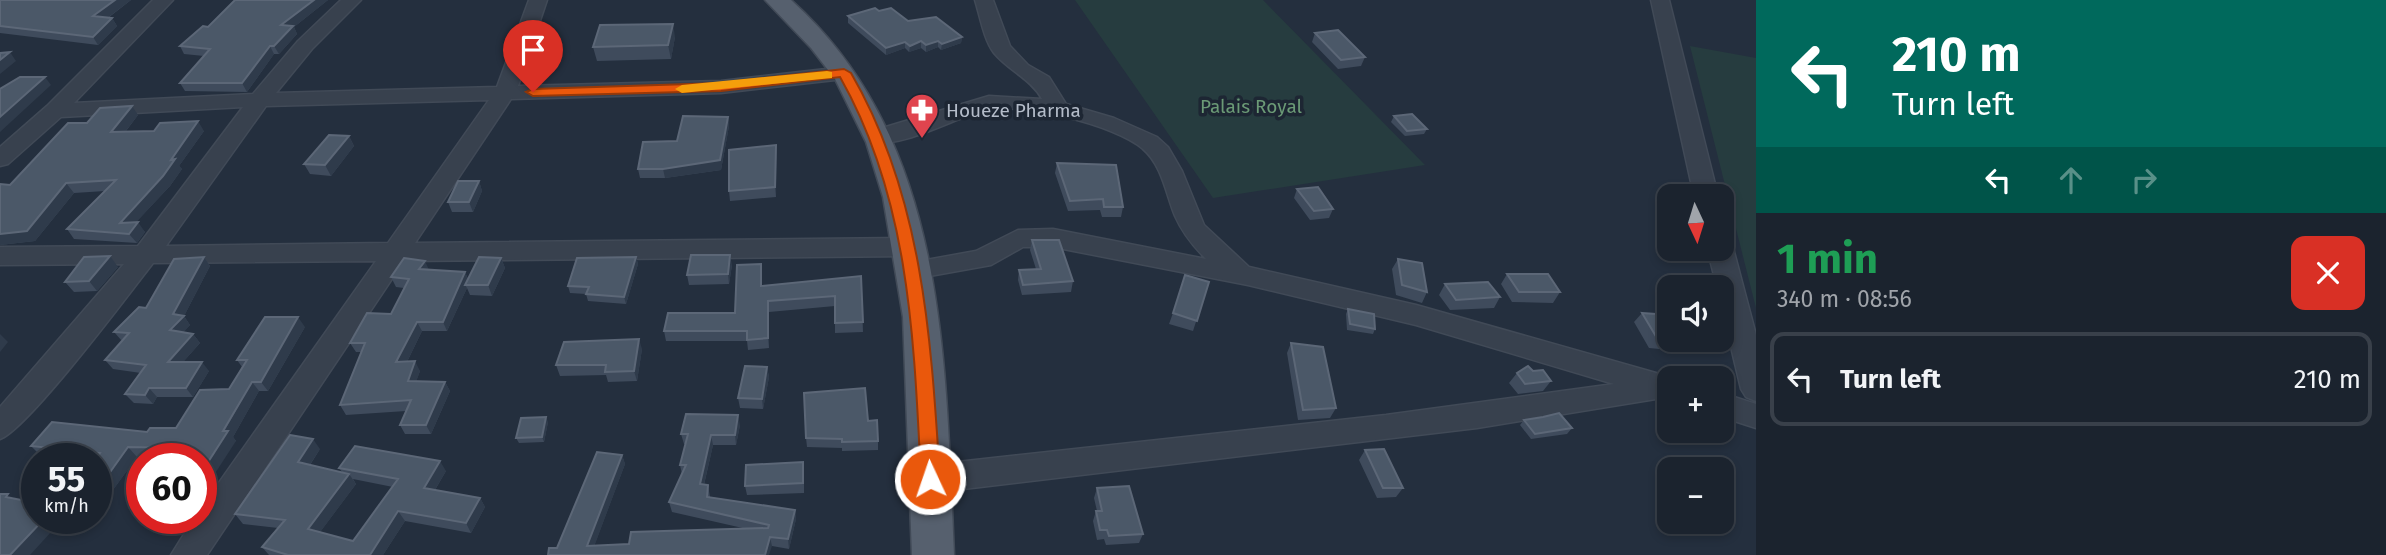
<!DOCTYPE html>
<html lang="en">
<head>
<meta charset="utf-8">
<style>
  body { margin:0; font-family:"Fira Sans",sans-serif; background:#282f3a; color:#f1f3f6; height:100vh; display:flex; flex-direction:column; font-size:26px; white-space:nowrap }
  * { box-sizing:border-box; margin:0 }
  p { font-size:23px; color:#a0a4aa }
  .icon { flex:none; width:38px; height:38px; fill:none; stroke:currentColor; stroke-width:2; stroke-linecap:round; stroke-linejoin:round }
  .map { position:relative; flex:1; overflow:hidden }
  .drawer { display:flex; flex-direction:column; background:#1b232e; width:630px }
  .drawer>* { flex:none }
  .banner { background:#00695c; color:#fff; overflow:hidden }
  .needle { width:46px; rotate:176deg }
  .buttons { position:absolute; left:1657px; top:184px; display:grid; gap:14px }
  .buttons a { display:grid; place-items:center; width:77px; height:77px; border-radius:14px; background:#1b232e; box-shadow:0 4px 10px #0003,0 0 0 2px #39404a; font-size:35px }
  .speed { position:absolute; left:21px; top:443px; display:flex; gap:14px; font-size:35px; font-weight:700; text-align:center }
  .speed>* { display:grid; place-content:center; width:91px; height:91px; border-radius:50%; background:#1b232e; box-shadow:0 4px 10px #0003,0 0 0 2px #39404a; line-height:1 }
  .speed small { font-size:18px; font-weight:400 }
  .speed .limit { border:10px solid #d22; background:#fff; color:#111 }
  .pin { position:absolute; display:grid; place-items:center; width:60px; height:60px; color:#fff; margin:-72px -30px; border-radius:50% 50% 50% 0; rotate:-45deg; box-shadow:0 0 7px #0007 }
  .pin .icon { rotate:45deg }
  .me { position:absolute; width:77px; margin:-38px; rotate:357deg; stroke-linejoin:round; filter:drop-shadow(0 0 5px #0008) }
  .turn { display:flex; align-items:center; gap:24px; height:147px; padding:0 21px; font-size:32px }
  .turn .icon { width:91px; height:91px; stroke-width:2.5 }
  .turn b { display:block; font-size:49px; line-height:60px }
  .lanes { display:flex; align-items:center; height:66px; padding:0 21px; background:#0003; justify-content:center; gap:35px; direction:ltr }
  .lanes .off { opacity:.35 }
  .round { display:grid; place-items:center; flex:none; width:74px; height:74px; border-radius:14px; background:#282f3a }
  .headline { display:flex; align-items:center; justify-content:space-between; height:119px; padding:0 21px }
  h1 { font-size:42px; font-weight:700; line-height:52px; color:#1e9e55 }
  ul { padding:0; list-style:none }
  li { display:flex; align-items:center; gap:21px; height:94px; margin:0 14px 10px; padding:0 7px; border:4px solid #39404a; border-radius:14px }
  li div { flex:1 }
  li b { display:block; font-size:26px }
  li em { font-style:normal }
  main { display:flex; flex:1; min-height:0 }
  .map>svg:first-child { display:block }
  .green { fill:#263c3f }
  .lines { fill:none; stroke-linecap:round; stroke-linejoin:round }
  .minor-casing { stroke:#414a57; stroke-width:3 }
  .major-casing { stroke:#414a57; stroke-width:3 }
  .minor { fill:#38414e; fill-rule:evenodd }
  .major { fill:#56606e; fill-rule:evenodd }
  .wall { fill:#3f4b5c; fill-rule:evenodd }
  .shaded-wall { fill:#2f3b4b }
  .building { fill:#4b5868; stroke:#5c6777; stroke-width:2 }
  .route { fill:#ea580c; stroke:#983908; stroke-width:2 }
  .slow { fill:#f59e0b }
  .labels { text-anchor:middle; dominant-baseline:central; stroke-width:7; stroke-linejoin:round; paint-order:stroke }
  .park-label { font-size:19px; fill:#6b9a76; stroke:#1d2633 }
  .poi-label { font-size:19px; fill:#b4bcc9; stroke:#1d2633; text-anchor:start }
</style>
</head>
<body>
<main>
<div class="map">
<svg width="1756" height="555" viewBox="0 0 1756 555">
  <rect width="100%" height="100%" fill="#242f3e"/>
  <path class="green" d="M1075,0H1263L1425,165L1213,198Z
    M1690,46L1756,58V308Z"/>
  <g class="lines">
    <defs>
      <path id="minor" d="M153,0H173L74,103L253,94L298,41L341,0H361L312,49L276,93L497,87L529,0H547L518,86L721,81L844,67L854,73L844,79L721,93L511,99L415,243L908,238L917,241L921,247L917,253L908,256L404,261L207,555H171L194,518H201V508L376,261L153,263C129,294 27,430 0,439V407L124,264L0,265V247L138,246L243,107L61,117L8,164L0,166V147L47,106ZM489,100L388,243L166,246L266,106Z
        M975,0H993L1010,46L1028,65L1049,77L1066,104L1114,118L1157,137L1168,147L1182,171L1204,225L1249,267L1416,305L1670,377V400L1662,398L1477,428L930,493L919,489L914,479L919,469L930,465L1386,415L1614,384L1416,325L1248,285L1053,247H1023L991,265L913,279L904,276L900,270L904,264L976,251L1018,230L1053,229L1206,259C1193,246 1182,232 1175,216C1166,194 1162,165 1143,149C1116,125 1016,100 981,111C951,120 900,149 869,142L866,137L869,132L989,96L1042,99C1031,79 1009,71 994,53C984,40 980,16 975,0Z
        M1651,0H1669L1718,196H1694Z
        M1722,240L1729,242L1733,248L1756,335V401L1746,397L1741,389L1722,309V287H1717L1707,248H1722Z
        M1722,393L1756,404V428L1722,417Z"/>
      <path id="major" d="M765,0H791C948,141 945,359 954,555H912L903,317L883,197L866,142L835,79L811,48Z"/>
    </defs>
    <use href="#minor" class="minor-casing"/>
    <use href="#major" class="major-casing"/>
    <use href="#minor" class="minor"/>
    <use href="#major" class="major"/>
  </g>
  <path class="wall" d="M0,0H131L108,18H112L117,26L98,45L0,33Z
    M235,0H328L294,27L297,34L279,54H274L247,92L185,91L180,83L204,56L184,54L180,46L208,27Z
    M879,11L908,21L962,37L961,43L941,50L938,47L926,52L921,48L909,52L905,48L886,55L848,23V16Z
    M1315,33L1365,57L1361,66L1338,69L1312,42Z
    M675,37L671,59L597,61L593,47Z
    M138,115L126,131H204L179,166L182,169L170,186L136,222L145,232L137,243L74,239L67,229L105,191L74,193L35,241L0,245V184L10,185L87,123Z
    M1394,116L1427,129L1424,134L1405,136L1391,122Z
    M728,117L729,126L721,170L665,178H640L638,169L677,141Z
    M349,136L354,146L331,176L310,174L304,164Z
    M776,145V197L730,201L729,191Z
    M1057,163L1123,207L1121,217H1102L1100,210L1068,211L1055,173Z
    M479,181L482,191L473,212H452L448,202Z
    M1297,189L1333,209L1329,218L1310,220L1294,198Z
    M1032,240L1073,281L1071,292L1022,295L1018,280L1019,270L1036,269L1030,250Z
    M204,257L210,266L184,316L190,325L183,332L193,334L200,343L183,362L209,371L193,397H157L153,404L134,403L125,394L141,373L113,369L105,360L122,341L114,332L146,308Z
    M636,257L638,264L626,304L588,301L586,294L570,293L568,286Z
    M501,258L505,268L492,296L470,295L467,288L447,331H422L407,362L420,371L416,381L445,382L450,391L431,434H405L400,425L406,411L346,415L340,405L361,352H356L350,343L391,314L404,288L396,287L391,277L429,270L465,272L468,279Z
    M1398,259L1427,292L1422,303L1396,295L1392,269Z
    M732,265L729,284L689,285L687,275Z
    M118,267L97,291L74,292L65,282Z
    M1507,274L1560,292L1553,303L1512,302L1501,284Z
    M762,275V286L861,276L863,332L835,333V306L769,312V348L748,350L747,341H666L664,331L735,313Z
    M1209,282L1193,331L1169,324L1173,313Z
    M1445,284L1500,297L1494,308L1450,310L1439,295Z
    M1348,309L1375,329L1373,334L1347,330L1346,314Z
    M1642,313L1670,340H1695L1689,346H1685L1681,351L1649,348L1634,322Z
    M305,327L268,391H259L233,437L236,441L201,458L137,457L107,498L96,497V458H68L41,456L31,446L176,428L229,389L242,367L237,360Z
    M1291,343L1336,408L1330,418L1298,420L1287,353Z
    M642,349L637,381L608,382L606,375L560,376L556,365Z
    M767,367L769,377L763,409L740,408L738,398Z
    M1533,371L1551,381L1543,391L1518,394L1509,383L1517,373Z
    M1524,420L1572,428L1567,434L1531,439L1520,425Z
    M548,422L544,442L519,443L516,438Z
    M740,425L736,445H713L704,485H708L710,497L795,510L796,519L789,549L772,546L557,548L622,455L625,464L594,546L629,544L747,529L672,512L669,502L682,474L680,465L685,444H684L681,434Z
    M806,438L878,441V450L842,451V448L807,447Z
    M320,449L310,465L342,472L339,468L446,471L435,490L480,498L485,507L471,533L405,521L383,555H269L262,547L278,528L243,524L235,514ZM353,479L393,487L353,541L320,532L356,484Z
    M1365,450L1403,488L1396,497L1377,498L1359,460Z
    M804,472V493L747,495L745,486Z
    M1097,488L1143,534L1139,543L1106,545L1104,539L1097,540L1093,521L1096,511H1097L1094,498Z
    M155,518H186L180,527L160,523Z"/>
  <path class="shaded-wall" d="M115,0H131L98,25L93,16Z
    M314,0H328L294,27L297,34L279,54L274,46L281,25Z
    M112,18L117,26L98,45L93,37Z
    M673,24L675,37L671,59L668,45Z
    M962,37L961,43L941,50L942,44Z
    M921,41V48L909,52L910,46Z
    M938,41V47L926,52V45Z
    M905,42V48L886,55V48Z
    M270,46L274,54L247,92L242,83Z
    M10,52L16,61L0,74V60Z
    M45,77L51,85L0,132V117Z
    M132,106L138,115L118,141L111,132Z
    M728,117L729,126L721,170L665,178L663,169Z
    M198,121L204,131L179,166L182,169L170,186L127,232L120,223L171,160Z
    M349,136L354,146L331,176L325,165Z
    M776,145L777,155L776,197L775,187Z
    M479,181L482,191L473,212L469,202Z
    M66,183L74,193L35,241L0,245V234Z
    M138,222L145,232L137,243L129,234Z
    M730,255L732,265L729,284L728,274Z
    M110,256L118,267L97,291L89,281Z
    M204,257L210,266L184,316L190,325L177,340L170,330L173,314Z
    M636,257L638,264L626,304L624,297Z
    M501,258L505,268L492,296L488,285Z
    M425,261L429,270L419,269Z
    M465,272L469,282L465,285L467,288L447,331L443,322Z
    M768,301L769,312V348L768,338Z
    M298,317L305,327L268,391L261,382Z
    M417,322L422,331L402,372L396,362Z
    M0,334L8,342L0,352Z
    M193,334L200,343L175,371L168,362Z
    M639,339L642,349L637,381L634,371Z
    M415,361L420,371L413,391L408,381Z
    M202,362L209,371L193,397L186,388Z
    M767,367L769,377L763,409L762,399Z
    M252,382L259,391L233,437L236,441L201,495V473Z
    M445,382L450,391L431,434L426,425Z
    M149,388L157,397L153,404L145,395Z
    M738,415L740,425L736,445L735,435Z
    M546,417L548,422L544,442L542,437Z
    M711,435L713,445L702,493L700,484Z
    M313,439L320,449L305,472L298,462Z
    M128,447L137,457L107,498L98,489Z
    M622,455L625,464L591,555L587,546Z
    M440,461L446,471L430,498L424,488Z
    M349,474L356,484L315,539L308,529Z
    M480,498L485,507L471,533L466,523Z
    M795,510L796,519L789,549L788,539Z
    M398,511L405,521L383,555H370Z
    M45,518H64L30,555H10Z
    M172,518H186L180,527Z
    M770,537L772,546L769,555H765Z"/>
  <path class="building" d="M0,0H115L93,16L112,18L93,37L0,26Z
    M235,0H314L281,25L293,26L274,46H270L242,83H180L210,49L180,46L203,26L208,27Z
    M875,8L879,11L891,8L908,21L936,17L962,37L942,44L938,41L926,45L921,41L910,46L905,42L886,48L848,16Z
    M673,24L668,45L593,47L600,25Z
    M1338,30L1365,57L1341,60L1315,33Z
    M10,52L0,60V53Z
    M20,77H45L0,117V89Z
    M132,106L111,132L154,131L160,123L198,121L171,160L175,159L163,176L120,223L138,222L129,234L67,229L116,180L66,183L27,231L0,234V184L10,185L68,123H87L100,108Z
    M1412,114L1427,129L1407,131L1394,116Z
    M683,116L728,117L720,160L663,169H638L643,142L677,141Z
    M329,135L349,136L325,165L304,164Z
    M776,145L775,187L729,191V150Z
    M1057,163L1116,165L1123,207H1104L1103,199L1070,201Z
    M458,181H479L469,202H448Z
    M1318,187L1333,209L1314,211L1297,189Z
    M1032,240H1059L1073,281L1023,285L1019,270L1041,269Z
    M691,255H730L728,274L687,275Z
    M110,256L89,281L65,282L84,257Z
    M204,257L173,314L184,316L170,330L193,334L168,362H202L186,388H149L145,395L125,394L146,365L105,360L129,333L114,332L139,307L146,308L174,259Z
    M479,257L501,258L488,285H465Z
    M636,257L624,297L586,294L589,287L568,286L577,258Z
    M404,258L425,261L419,269L465,272L443,322H417L396,362L415,361L408,381L445,382L426,425H400L411,400L340,405L365,343H350L367,313L391,314L409,279L391,277Z
    M1398,259L1422,263L1427,292L1402,285Z
    M761,264V286L861,276L863,322L835,323V296L768,301V338L747,340V331H664L668,313H735L737,265Z
    M1507,274H1548L1560,292H1519Z
    M1185,275L1209,282L1197,321L1173,313Z
    M1488,282L1500,297L1456,300L1445,284Z
    M1348,309L1374,314L1375,329L1350,324Z
    M1642,313L1670,315V340L1657,338Z
    M265,317H298L261,382H252L223,431H228L201,473V458H185L188,454H178L182,448L128,447L98,489H96V459L100,453L31,446L52,422L147,432L150,428H176L200,390L229,389L247,360H237Z
    M639,339L634,371L605,372L606,365H556L564,342Z
    M1670,340H1688L1689,341Z
    M1291,343L1323,347L1336,408L1303,410Z
    M745,366L767,367L762,399L738,398Z
    M1528,366L1533,371L1543,370L1551,381L1525,384L1517,373Z
    M865,388L868,421L877,420L878,441L842,442V439L806,438L804,393Z
    M1559,413L1572,428L1535,434L1524,420L1543,417Z
    M686,414L738,415L735,435H711L700,484L708,485L707,497L795,510L788,539L770,537L765,555H548L549,548H557L597,452L622,455L587,546L629,544L631,532L768,528L769,525L669,502L686,465H680L688,434H681Z
    M546,417L542,437L516,438L521,418Z
    M290,435L313,439L298,462L349,474L308,529L353,541L398,479L339,468L355,446L440,461L424,488L480,498L466,523L398,511L370,555H288L262,547L285,520L235,514Z
    M1384,449L1403,488H1383L1365,450Z
    M803,462V483L745,486L746,465Z
    M1129,486L1143,534L1109,536L1107,530H1100L1096,511H1102L1097,488Z
    M0,494H8L6,497L37,503V518H45L10,555H0Z"/>
  <path class="route" d="M844,69L851,73C923,197 931,338 940,479L937,485H923L921,479C914,341 910,200 840,77L721,91L533,96L526,92L533,89L721,83Z"/>
  <path class="slow" d="M827,71L832,72V78L682,93L675,89L682,85Z"/>
  <defs>
    <symbol id="pharmacy-pin" viewBox="-11 -11 22 30"><path d="M0 17L-7.5 6A9.5 9.5 0 1 1 7.5 6Z" fill="#e0444e" stroke="#1d2633"/><path d="M-2-6h4v4h4v4h-4v4h-4v-4h-4v-4h4Z" fill="#fff"/></symbol>
  </defs>
  <g fill-rule="evenodd">
    <use href="#pharmacy-pin" x="903" y="91" width="38" height="52"/>
  </g>
  <g class="labels">
    <g class="park-label">
      <text x="1251" y="106">Palais Royal</text>
    </g>
    <g class="poi-label">
      <text x="946" y="110">Houeze Pharma</text>
    </g>
  </g>
</svg>
<div class="buttons">
<a><svg class="needle" viewBox="-14 -14 28 28"><path d="M0-13l5 13h-10z" fill="#e53935"/><path d="M0 13l5-13h-10z" fill="#a0a4aa"/></svg></a>
<a><svg class="icon" aria-label="sound" viewBox="0 0 24 24"><path d="M4 9h4l5-4v14l-5-4H4zM17 9q2 3 0 6"/></svg></a>
<a>+</a>
<a>−</a>
</div>
<div class="speed"><div>55<small>km/h</small></div><div class="limit">60</div></div>
<div class="pin" style="left:533px;top:92px;background:#d93025"><svg class="icon" aria-label="arrive" viewBox="0 0 24 24"><path d="M6 21V4h12l-3 4 3 4H6"/></svg></div>
<svg class="me" style="left:930px;top:479px" viewBox="-20 -20 40 40"><circle r="17" fill="#ea580c" stroke="#fff" stroke-width="3"/><path d="M0-11L8 9 0 5-8 9z" fill="#fff"/></svg>
</div>
<section class="drawer">
<div class="banner">
<div class="turn"><svg class="icon" aria-label="left" viewBox="0 0 24 24"><path d="M17 20v-9H6M10 6l-5 5 5 5"/></svg><div><b>210 m</b>Turn left</div></div>
<div class="lanes"><svg class="icon" aria-label="left" viewBox="0 0 24 24"><path d="M17 20v-9H6M10 6l-5 5 5 5"/></svg><svg class="icon off" aria-label="ahead" viewBox="0 0 24 24"><path d="M12 20V5M6 11l6-6 6 6"/></svg><svg class="icon off" aria-label="right" viewBox="0 0 24 24"><path d="M7 20v-9h11M14 6l5 5-5 5"/></svg></div>
</div>
<div class="headline"><div><h1>1 min</h1><p>340 m · 08:56</p></div><a class="round" style="background:#d93025;color:#fff"><svg class="icon" aria-label="close" viewBox="0 0 24 24"><path d="M6 6l12 12M18 6L6 18"/></svg></a></div>
<ul>
<li><svg class="icon" aria-label="left" viewBox="0 0 24 24"><path d="M17 20v-9H6M10 6l-5 5 5 5"/></svg><div><b>Turn left</b></div><em>210 m</em></li>
</ul>
</section>
</main>
</body>
</html>
